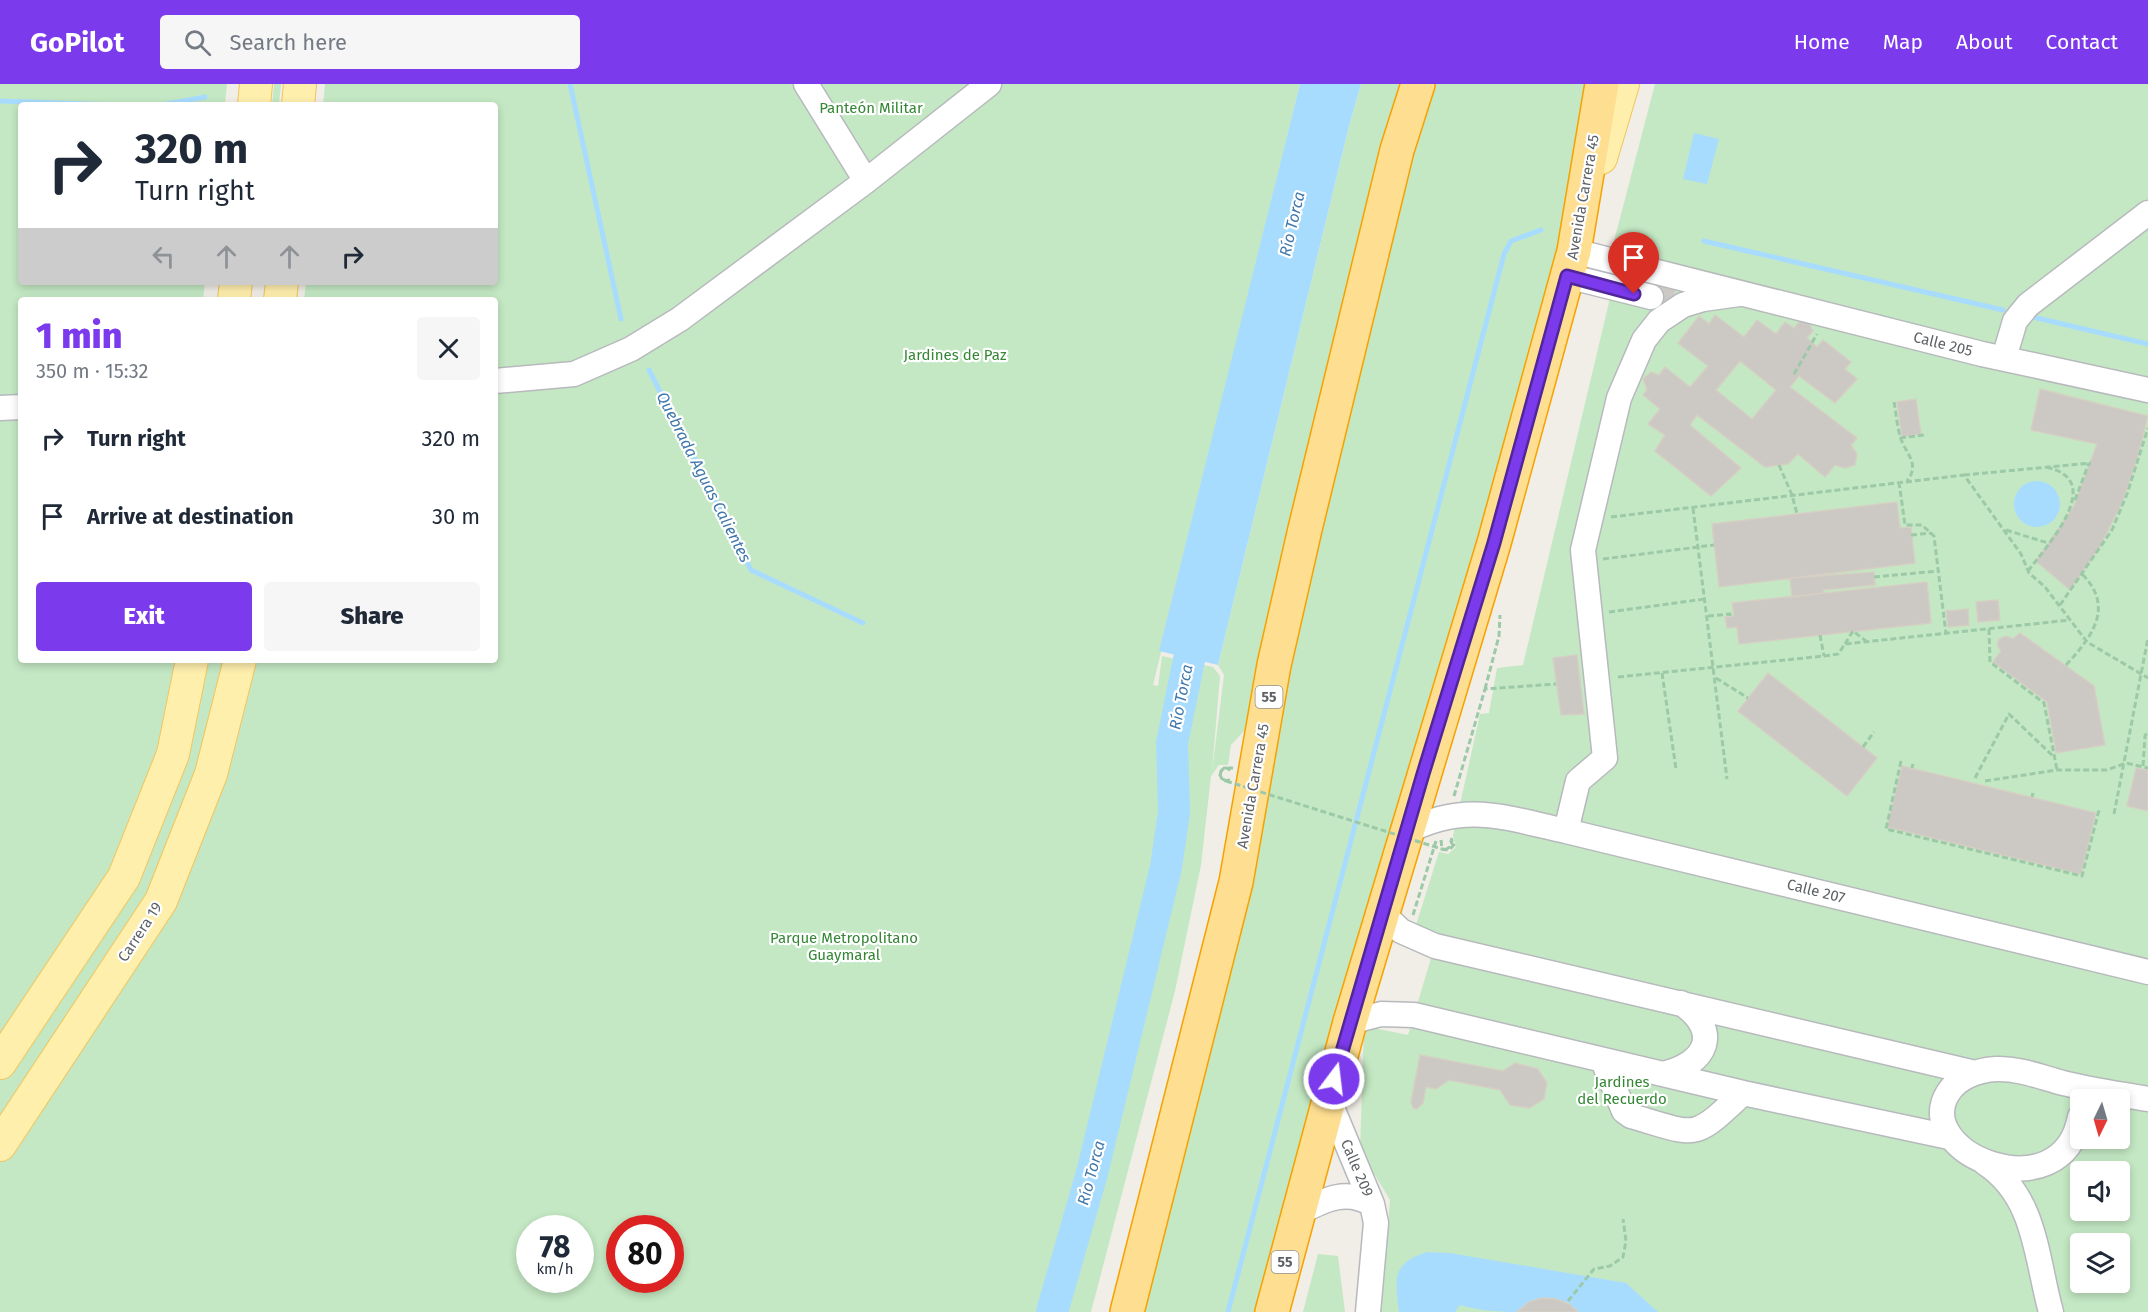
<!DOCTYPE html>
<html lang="en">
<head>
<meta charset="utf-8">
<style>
  body { margin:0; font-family:"Fira Sans",sans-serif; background:#f6f6f7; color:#1f2937; height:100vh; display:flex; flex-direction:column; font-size:22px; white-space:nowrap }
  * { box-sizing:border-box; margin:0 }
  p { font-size:20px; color:#747a83 }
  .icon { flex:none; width:33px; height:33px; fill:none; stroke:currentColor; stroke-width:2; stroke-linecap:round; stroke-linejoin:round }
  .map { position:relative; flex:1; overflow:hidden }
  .panel { position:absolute; left:18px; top:213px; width:480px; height:366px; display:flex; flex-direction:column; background:#fff; border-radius:6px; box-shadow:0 3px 9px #0003 }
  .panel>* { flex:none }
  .guide { position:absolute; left:18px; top:18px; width:480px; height:183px; border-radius:6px; box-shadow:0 3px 9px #0003; background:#fff; color:#1f2937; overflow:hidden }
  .needle { width:39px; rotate:185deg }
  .controls { position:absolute; left:2070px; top:1005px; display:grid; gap:12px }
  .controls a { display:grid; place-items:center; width:60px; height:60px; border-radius:6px; background:#fff; box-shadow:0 3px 9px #0003; font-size:30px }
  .speed { position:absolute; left:516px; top:1131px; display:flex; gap:12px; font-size:30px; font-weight:700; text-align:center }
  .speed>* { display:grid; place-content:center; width:78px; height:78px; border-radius:50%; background:#fff; box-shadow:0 3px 9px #0003; line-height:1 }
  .speed small { font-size:15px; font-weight:400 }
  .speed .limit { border:9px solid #d22; background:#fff; color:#111 }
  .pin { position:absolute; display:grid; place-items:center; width:51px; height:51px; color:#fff; margin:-62px -26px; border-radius:50% 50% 50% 0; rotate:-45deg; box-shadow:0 0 6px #0007 }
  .pin .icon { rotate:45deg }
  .me { position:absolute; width:66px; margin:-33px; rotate:15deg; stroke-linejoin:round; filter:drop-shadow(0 0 4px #0008) }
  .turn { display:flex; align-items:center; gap:21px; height:126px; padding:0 18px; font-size:27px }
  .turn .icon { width:78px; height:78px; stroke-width:2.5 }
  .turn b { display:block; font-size:42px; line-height:51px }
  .lanes { display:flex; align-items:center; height:57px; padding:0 18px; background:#0003; justify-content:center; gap:30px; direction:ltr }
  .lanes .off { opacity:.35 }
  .round { display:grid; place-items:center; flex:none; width:63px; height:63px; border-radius:6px; background:#f6f6f7 }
  .summary { display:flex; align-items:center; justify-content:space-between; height:102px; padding:0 18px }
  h1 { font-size:36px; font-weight:800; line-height:45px; color:#7c3aed }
  .action { display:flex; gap:12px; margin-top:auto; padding:12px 18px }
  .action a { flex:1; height:69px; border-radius:6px; background:#7c3aed; color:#fff; font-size:24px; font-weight:800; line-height:69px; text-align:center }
  .action a+a { background:#f6f6f7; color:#1f2937 }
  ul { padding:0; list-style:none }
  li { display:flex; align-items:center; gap:18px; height:78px; padding:0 18px }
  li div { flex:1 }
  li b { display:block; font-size:22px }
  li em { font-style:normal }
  header { display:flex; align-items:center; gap:36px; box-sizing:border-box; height:84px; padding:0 30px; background:#7c3aed; color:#fff }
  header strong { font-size:28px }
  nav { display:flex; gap:33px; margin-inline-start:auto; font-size:21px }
  .search { width:420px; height:54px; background:#f6f6f7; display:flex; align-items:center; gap:15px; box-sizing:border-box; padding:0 21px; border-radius:6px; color:#747a83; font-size:22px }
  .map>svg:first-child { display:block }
  .green { fill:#c4e8c3; fill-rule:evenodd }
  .water { fill:#a8dcff }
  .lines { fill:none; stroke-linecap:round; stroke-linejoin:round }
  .stream { stroke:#a8dcff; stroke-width:5 }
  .river { stroke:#a8dcff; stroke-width:32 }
  .building { fill:#ccc8c3; stroke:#d5cfc4; stroke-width:1.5; fill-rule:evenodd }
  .minor-casing { stroke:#b7b9bd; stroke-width:27 }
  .major-casing { stroke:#f3c45c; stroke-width:34 }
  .highway-casing { stroke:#f7a100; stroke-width:36 }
  .path { stroke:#9cc9a7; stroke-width:3; stroke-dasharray:6 3; stroke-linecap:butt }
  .minor { stroke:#fff; stroke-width:24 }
  .major { stroke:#ffefad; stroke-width:32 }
  .highway { stroke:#fede90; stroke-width:33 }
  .path-bridge { stroke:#9cc9a7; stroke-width:3; stroke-dasharray:6 3; stroke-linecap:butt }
  .route-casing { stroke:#51269a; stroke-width:15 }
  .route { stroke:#7c3aed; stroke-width:10 }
  .labels { text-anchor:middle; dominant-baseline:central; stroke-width:4.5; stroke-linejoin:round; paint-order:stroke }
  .shield { fill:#fff; stroke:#8e9195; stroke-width:1.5 }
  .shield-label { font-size:14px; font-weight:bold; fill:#5e6267 }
  .park-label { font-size:15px; fill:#348735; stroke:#fff }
  .street-label { font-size:15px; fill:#5e6267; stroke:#fff }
  .water-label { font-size:16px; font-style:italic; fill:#3f77ab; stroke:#fff }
</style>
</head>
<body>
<header>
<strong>GoPilot</strong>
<div class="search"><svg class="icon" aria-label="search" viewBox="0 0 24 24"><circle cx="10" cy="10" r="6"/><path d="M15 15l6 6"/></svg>Search here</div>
<nav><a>Home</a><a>Map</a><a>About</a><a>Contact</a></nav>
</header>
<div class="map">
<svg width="2148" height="1228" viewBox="0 0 2148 1228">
  <rect width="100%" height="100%" fill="#f0eee6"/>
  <path class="green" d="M0,0H227L225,21H21V198H205L203,216H21V576H495V216H304L306,198H495V21H323L325,0H1300L1153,601L1158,602L1162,572L1213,583L1220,592L1212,688L1224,591L1218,581L1349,42L1361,0H1401L1385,46L1247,644L1231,661L1228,681H1219L1211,692L1201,781L1175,907L1091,1228H0ZM530,1144H580V1196H530ZM620,1144H670V1196H620Z
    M274,0H281L279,21H272Z
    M1432,0H1592L1567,138L1488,431L1259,1228H1141L1281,629L1304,509L1395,135Z
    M1655,0H2148V1228H1381L1390,1116L1360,1066L1364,942L1408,951L1438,851L1415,844L1439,768L1448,770L1456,763L1453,752L1480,630L1489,629L1497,584L1523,581L1610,214L1594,191L1597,181L1642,185L1646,171L1613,161ZM2080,1016H2120V1054H2080ZM2080,1088H2120V1126H2080ZM2080,1160H2120V1198H2080Z
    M1318,1170L1338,1172L1345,1228H1303Z"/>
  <path class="water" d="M1300,0H1361L1349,42L1218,581L1159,567Z
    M1694,49L1719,55L1707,100L1683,95Z
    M2014 420a23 23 0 1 1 46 0a23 23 0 1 1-46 0Z
    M1427,1168L1450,1169L1626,1199L1658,1228H1578C1565,1216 1548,1210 1530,1218C1525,1220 1520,1227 1515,1228C1497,1228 1476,1226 1460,1221L1455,1228H1399C1395,1194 1391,1180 1427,1168Z"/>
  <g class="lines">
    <path class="stream" d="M570,0L621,235
      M0,17L118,21
      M161,21L205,13
      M1704,157L2003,226
      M2028,232L2148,260
      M649,286L751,486L863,539
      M1228,1228L1504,170L1511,157L1541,146"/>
    <path class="river" d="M1052,1228L1092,1089L1166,783L1174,728L1172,659L1198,532"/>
  </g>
  <path class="building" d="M1655,197L1676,203L1671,224L1649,219Z
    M1715,231L1744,253L1757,236L1776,250L1785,238L1794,244L1800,237L1809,239L1813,247L1807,254L1817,263L1823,256L1851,278L1845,285L1857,295L1835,319L1799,292L1790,303L1857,354L1851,361L1857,370L1855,381L1845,384L1835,381L1825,393L1798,370L1788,380L1765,383L1697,331L1690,341L1741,384L1711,412L1655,367L1665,351L1648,340L1660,325L1643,311L1647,306L1643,295L1651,288L1659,291L1665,283L1690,303L1708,282L1678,259L1699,232L1709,240ZM1740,277L1776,306L1752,335L1716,306Z
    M2040,305L2148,332L2138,372L2122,419L2099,464L2070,506L2036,477L2074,422L2097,360L2031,346Z
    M1916,315L1921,350L1902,353L1897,318Z
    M1897,418L1900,444L1911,443L1915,479L1719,503L1712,440Z
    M1874,488L1875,501L1823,506L1824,509L1792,513L1790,494Z
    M1927,498L1931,539L1739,560L1737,543L1727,544L1725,533L1734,532L1732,519Z
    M1998,516L2000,536L1978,538L1976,518Z
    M1968,525L1969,541L1948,543L1946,527Z
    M2020,549L2094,602L2105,661L2056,669L2047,618L1993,578L2001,567L1997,561L1999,555L2006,552L2013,555Z
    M1577,571L1584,630L1561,631L1553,574Z
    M1768,589L1877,674L1847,712L1738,627Z
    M1902,682L2096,729L2081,790L1887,743Z
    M2136,684L2148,686V727L2127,722Z
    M1420,971L1503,987L1515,979L1538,985L1547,999L1544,1015L1529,1024L1510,1021L1500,1006L1449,996L1436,1005L1426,1003L1423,1019L1417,1025L1413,1024L1411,1018Z
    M1542,1214L1556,1215L1569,1220L1578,1228H1517L1529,1218Z"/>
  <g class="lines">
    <defs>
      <path id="minor" d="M806,0L866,97
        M1574,167L1982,270L2148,306
        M1567,192L1651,213
        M2004,274L2015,237L2028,221L2148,129
        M495,297L574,290L631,265L680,235L866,97L989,0
        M0,324L21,323
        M1566,747L1578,697L1605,674L1583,466L1619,314L1644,256L1659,237L1683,221L1703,215L1739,210
        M1406,748C1466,717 1505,734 1566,747L2148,888
        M1382,829L1401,847L1435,862L1975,989
        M1350,938L1381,930L1414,931L1743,1009L1949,1053
        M1603,977L1624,1027L1631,1032C1698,1051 1691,1058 1743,1009
        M1663,990C1707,980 1722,947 1681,919
        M1328,1014L1372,1120L1376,1139L1368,1228
        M2080,1033C2062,1131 1910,1069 1948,1009C1958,993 1978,986 1996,985C2019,984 2040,993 2063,999C2091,1006 2120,1010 2148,1015
        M1985,1079C2036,1112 2036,1174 2051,1228
        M1298,1129C1324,1116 1346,1104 1372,1120"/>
      <path id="major" d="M254,21L256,0
        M298,21L300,0
        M1601,74L1623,0
        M234,216L236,198
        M280,216L282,198
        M0,979L124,793L173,670L192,576
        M0,1061L161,817L211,690L240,576"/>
      <path id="highway" d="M1127,1228L1236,798L1274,581L1305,445L1397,66L1418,0
        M1272,1228L1350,938L1494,459L1574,167L1602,0"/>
    </defs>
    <use href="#minor" class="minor-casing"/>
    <use href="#major" class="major-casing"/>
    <use href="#highway" class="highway-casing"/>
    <path class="path" d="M1794,290L1817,250
      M1894,318C1896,329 1897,341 1900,352C1905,370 1921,379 1907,397
      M1900,354L1924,351
      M1779,381L1792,411L1797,430
      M1964,391L2091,379
      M1899,398L1905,441H1922L1934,452L1946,550
      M2075,416L2089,379
      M1693,424L1727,695
      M1611,433L1964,391L2021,470L2029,489L2045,503L2087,558L2148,594
      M2006,446L2048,459
      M1911,451L1931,449
      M1603,475L1714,461
      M2028,487C2046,463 2109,395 2045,383
      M1874,493L1938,487
      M2060,521L2112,446L2127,410L2148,344
      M1609,528L1705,515
      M1708,532L1730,530V532
      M1989,545L1990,578L2044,619L2057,686
      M1820,551L1824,572
      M1845,560L1853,547L1866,557
      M2066,581C2092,553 2115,523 2082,490
      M1662,589L1676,685
      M1618,593L1824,572L1838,570L1845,560L2070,536
      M1716,594L1748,614
      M1485,605L1499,552L1500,531
      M1863,663L1874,648
      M1901,677L1886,745L2082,792L2099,726
      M2143,682L2145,652L2148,647
      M1912,684L1913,680
      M1975,694L2009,630L2054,673
      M1230,696L1223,697L1219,689L1224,684H1233
      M1226,697L1220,693L1221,687L1226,684L1231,686
      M1985,697L2057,686H2107L2126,679L2148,684
      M1454,712L1485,605L1556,600
      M2032,713L2033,709
      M2114,730L2148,554
      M1441,756L1442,765L1449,766L1454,761L1451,754
      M1445,766L1453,761L1449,754
      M1413,831L1436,757
      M1568,1217L1594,1185L1610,1182L1623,1173L1626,1157L1623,1135"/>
    <use href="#minor" class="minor"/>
    <use href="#major" class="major"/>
    <use href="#highway" class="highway"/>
    <path class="path-bridge" d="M1226,697L1445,766"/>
  </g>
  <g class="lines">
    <defs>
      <path id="route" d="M1334,995L1423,690L1494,459L1567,192L1634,210"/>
    </defs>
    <use href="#route" class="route-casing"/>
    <use href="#route" class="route"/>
  </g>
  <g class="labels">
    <g class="shield">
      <rect x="1255.5" y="602" width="27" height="22" rx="4.5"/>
      <rect x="1271.5" y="1167" width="27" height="22" rx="4.5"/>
    </g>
    <g class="shield-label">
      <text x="1269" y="613">55</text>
      <text x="1285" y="1178">55</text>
    </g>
    <g class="park-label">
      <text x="871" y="24">Panteón Militar</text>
      <text x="955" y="271">Jardines de Paz</text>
      <text x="844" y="854">Parque Metropolitano<tspan x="844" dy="17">Guaymaral</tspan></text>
      <text x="1622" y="998">Jardines<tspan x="1622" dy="17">del Recuerdo</tspan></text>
    </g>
    <g class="street-label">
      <text transform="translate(1583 113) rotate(-80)">Avenida Carrera 45</text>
      <text transform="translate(1943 260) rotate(14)">Calle 205</text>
      <text transform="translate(1253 702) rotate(-80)">Avenida Carrera 45</text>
      <text transform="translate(1816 807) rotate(14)">Calle 207</text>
      <text transform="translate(140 848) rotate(-57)">Carrera 19</text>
      <text transform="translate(1357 1084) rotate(67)">Calle 209</text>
    </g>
    <g class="water-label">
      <text transform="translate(1292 140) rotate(-77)">Río Torca</text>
      <text transform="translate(704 393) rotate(63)">Quebrada Aguas Calientes</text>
      <text transform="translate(1181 613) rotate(-79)">Río Torca</text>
      <text transform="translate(1091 1089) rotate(-75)">Río Torca</text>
    </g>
  </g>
</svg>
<div class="controls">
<a><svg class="needle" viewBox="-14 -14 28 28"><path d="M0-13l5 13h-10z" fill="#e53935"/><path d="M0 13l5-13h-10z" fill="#747a83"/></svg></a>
<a><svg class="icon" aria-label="sound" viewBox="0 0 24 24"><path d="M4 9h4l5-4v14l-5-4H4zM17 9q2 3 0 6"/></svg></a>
<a><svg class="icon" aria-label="layers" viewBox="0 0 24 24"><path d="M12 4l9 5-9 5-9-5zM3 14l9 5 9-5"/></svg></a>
</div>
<div class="speed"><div>78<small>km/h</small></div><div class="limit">80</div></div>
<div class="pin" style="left:1634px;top:210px;background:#d93025"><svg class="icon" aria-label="arrive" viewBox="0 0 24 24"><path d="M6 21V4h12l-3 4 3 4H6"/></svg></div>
<svg class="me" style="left:1334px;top:995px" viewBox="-20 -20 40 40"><circle r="17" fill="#7c3aed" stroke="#fff" stroke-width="3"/><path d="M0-11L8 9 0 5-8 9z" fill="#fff"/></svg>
<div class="guide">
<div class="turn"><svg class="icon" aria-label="right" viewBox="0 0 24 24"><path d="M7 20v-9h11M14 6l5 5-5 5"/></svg><div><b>320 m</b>Turn right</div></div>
<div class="lanes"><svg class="icon off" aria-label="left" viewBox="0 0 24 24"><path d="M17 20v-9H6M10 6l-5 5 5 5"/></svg><svg class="icon off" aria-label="ahead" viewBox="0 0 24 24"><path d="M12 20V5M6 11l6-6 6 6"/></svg><svg class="icon off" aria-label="ahead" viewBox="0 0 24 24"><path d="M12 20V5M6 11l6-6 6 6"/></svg><svg class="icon" aria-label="right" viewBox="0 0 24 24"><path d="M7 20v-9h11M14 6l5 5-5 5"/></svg></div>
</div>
<section class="panel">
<div class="summary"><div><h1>1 min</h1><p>350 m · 15:32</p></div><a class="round"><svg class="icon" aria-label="close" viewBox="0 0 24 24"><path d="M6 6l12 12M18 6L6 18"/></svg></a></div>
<ul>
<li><svg class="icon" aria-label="right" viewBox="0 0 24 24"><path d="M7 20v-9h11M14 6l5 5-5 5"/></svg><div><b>Turn right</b></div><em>320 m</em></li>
<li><svg class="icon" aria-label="arrive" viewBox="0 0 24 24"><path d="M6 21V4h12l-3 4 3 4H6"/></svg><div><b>Arrive at destination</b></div><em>30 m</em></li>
</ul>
<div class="action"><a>Exit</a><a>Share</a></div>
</section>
</div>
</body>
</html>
